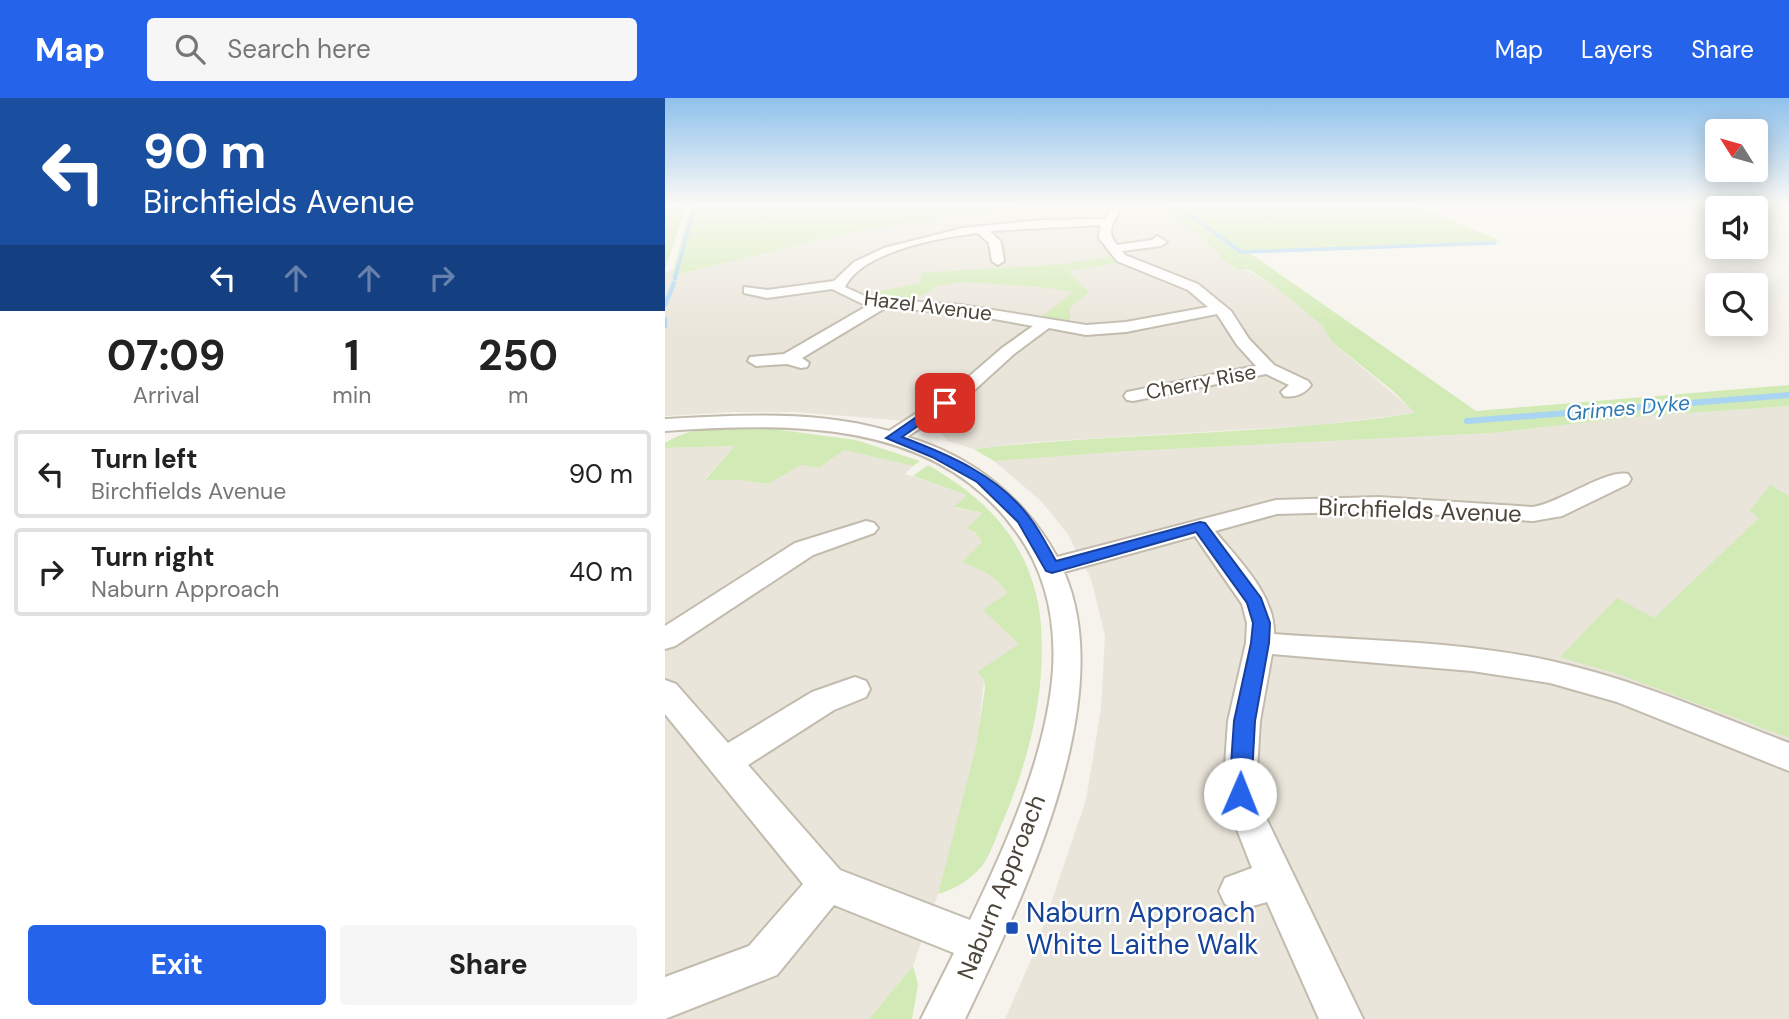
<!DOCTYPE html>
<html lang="en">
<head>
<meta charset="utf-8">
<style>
  body { margin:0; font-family:"DM Sans",sans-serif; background:#f6f6f6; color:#222; height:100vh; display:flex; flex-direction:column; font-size:26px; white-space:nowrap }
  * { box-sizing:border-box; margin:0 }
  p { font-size:23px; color:#767676 }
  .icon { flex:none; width:38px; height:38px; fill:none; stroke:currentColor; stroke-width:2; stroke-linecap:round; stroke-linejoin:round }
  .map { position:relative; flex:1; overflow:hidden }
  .sheet { display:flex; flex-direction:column; background:#fff; width:665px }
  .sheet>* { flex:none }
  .top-card { background:#1a4fa0; color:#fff; overflow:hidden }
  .needle { width:46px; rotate:307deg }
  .controls { position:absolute; left:1040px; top:21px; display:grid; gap:14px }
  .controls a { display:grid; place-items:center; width:63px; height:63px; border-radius:7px; background:#fff; box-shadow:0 4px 18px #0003; font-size:35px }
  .pin { position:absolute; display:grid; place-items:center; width:60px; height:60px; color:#fff; margin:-30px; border-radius:14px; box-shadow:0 4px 10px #0006 }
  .me { position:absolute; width:77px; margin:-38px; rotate:1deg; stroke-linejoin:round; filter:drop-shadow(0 0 5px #0008) }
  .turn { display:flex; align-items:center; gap:24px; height:147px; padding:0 28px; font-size:32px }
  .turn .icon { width:91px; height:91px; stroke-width:2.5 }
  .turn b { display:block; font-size:49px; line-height:60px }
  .lanes { display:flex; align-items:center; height:66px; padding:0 28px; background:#0003; justify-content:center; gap:35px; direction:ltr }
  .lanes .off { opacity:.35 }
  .eta { display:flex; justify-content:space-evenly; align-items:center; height:119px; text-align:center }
  .eta b { font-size:42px; font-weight:700; line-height:49px }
  .cta { display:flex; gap:14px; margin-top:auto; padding:14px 28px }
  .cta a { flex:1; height:80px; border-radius:7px; background:#2563eb; color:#fff; font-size:28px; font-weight:700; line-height:80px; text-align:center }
  .cta a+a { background:#f6f6f6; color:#222 }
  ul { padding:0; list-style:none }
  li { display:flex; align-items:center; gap:21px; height:88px; margin:0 14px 10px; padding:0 14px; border:4px solid #e0e0e0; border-radius:7px }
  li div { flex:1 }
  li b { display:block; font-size:26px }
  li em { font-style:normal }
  header { display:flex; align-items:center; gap:42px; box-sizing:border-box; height:98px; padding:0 35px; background:#2563eb; color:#fff }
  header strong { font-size:33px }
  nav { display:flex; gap:38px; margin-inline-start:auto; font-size:24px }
  .search { width:490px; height:63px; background:#f6f6f6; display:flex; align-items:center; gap:18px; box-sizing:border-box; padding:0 24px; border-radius:7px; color:#767676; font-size:26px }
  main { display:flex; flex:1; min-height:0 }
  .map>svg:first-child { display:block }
  .residential { fill:#eae5da }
  .green { fill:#d2eab5 }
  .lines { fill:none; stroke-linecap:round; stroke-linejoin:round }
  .stream-far2 { stroke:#a9d4f2; stroke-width:3.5 }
  .stream-far1 { stroke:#a9d4f2; stroke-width:4.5 }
  .stream { stroke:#a9d4f2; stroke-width:6 }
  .minor-casing { stroke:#c2bbae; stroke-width:4 }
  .minor { fill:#fff; fill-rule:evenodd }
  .route { fill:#2563eb; stroke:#184099; stroke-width:2 }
  .transit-dot { fill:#1a4fb4; stroke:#fff; stroke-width:2.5 }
  .labels { text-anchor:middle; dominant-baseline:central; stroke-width:5; stroke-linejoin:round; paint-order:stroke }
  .far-street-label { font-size:21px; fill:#4b4439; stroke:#fff }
  .far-water-label { font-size:21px; font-style:italic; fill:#2e7ab2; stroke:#fff }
  .street-label { font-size:24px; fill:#4b4439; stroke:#fff }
  .near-transit-label { font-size:28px; fill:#164399; stroke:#fff; text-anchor:start }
</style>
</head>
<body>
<header>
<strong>Map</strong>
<div class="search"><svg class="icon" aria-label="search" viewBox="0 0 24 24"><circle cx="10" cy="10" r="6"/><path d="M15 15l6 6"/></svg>Search here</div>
<nav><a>Map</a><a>Layers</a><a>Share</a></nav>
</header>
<main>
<section class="sheet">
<div class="top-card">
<div class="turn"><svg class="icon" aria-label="left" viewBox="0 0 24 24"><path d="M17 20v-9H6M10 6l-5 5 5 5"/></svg><div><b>90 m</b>Birchfields Avenue</div></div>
<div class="lanes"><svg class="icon" aria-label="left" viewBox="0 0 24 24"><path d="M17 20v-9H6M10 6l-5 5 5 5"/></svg><svg class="icon off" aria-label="ahead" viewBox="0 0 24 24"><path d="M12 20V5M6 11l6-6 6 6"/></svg><svg class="icon off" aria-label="ahead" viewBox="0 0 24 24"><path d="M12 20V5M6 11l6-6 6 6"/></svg><svg class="icon off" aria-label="right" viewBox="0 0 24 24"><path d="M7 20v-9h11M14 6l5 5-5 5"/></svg></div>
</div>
<div class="eta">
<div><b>07:09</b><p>Arrival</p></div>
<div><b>1</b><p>min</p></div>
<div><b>250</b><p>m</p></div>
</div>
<ul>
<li><svg class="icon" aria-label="left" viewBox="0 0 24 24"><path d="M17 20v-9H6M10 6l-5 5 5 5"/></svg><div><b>Turn left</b><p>Birchfields Avenue</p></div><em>90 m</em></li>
<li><svg class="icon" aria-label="right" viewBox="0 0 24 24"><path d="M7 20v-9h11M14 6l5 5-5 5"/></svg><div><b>Turn right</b><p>Naburn Approach</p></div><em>40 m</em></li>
</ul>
<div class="cta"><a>Exit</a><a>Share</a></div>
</section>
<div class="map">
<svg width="1124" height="921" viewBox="0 0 1124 921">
  <rect width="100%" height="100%" fill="#f6f3ec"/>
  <path class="residential" d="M371,107H496L557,158L609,188L658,228L666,243L751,315L655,327L370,344L309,351L283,343L267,325L130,314H67L0,318V174L8,172V178L192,132Z
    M1124,308V921H340L369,855L421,702L436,610L440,538L426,481L402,435L376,403L329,363L466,353L826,335L980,318Z
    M71,348L40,381L76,382L103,386L136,367L154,370L179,352L248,368L240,376L303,397L290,410L319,415L310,434L317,444L298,464L325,476L335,484L342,495L319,512L355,547L319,581L312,649L273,796L248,868L204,921H0V350Z"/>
  <path class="green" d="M0,107H21L0,172Z
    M26,107H371L192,133L7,178Z
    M496,107H749L837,143L583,154L811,313L1124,287V308L980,318L826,335L466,353L329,363L309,351C456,334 604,338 750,315L728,293L666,243L658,228L609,188L583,171L573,172L553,159L557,158Z
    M444,159L454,165L403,173L424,194L405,210V224L375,220L408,194L376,189L298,184L273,188L246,203L202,196L255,185L256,175L396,166Z
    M108,331L191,342L255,363L248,368L179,352L154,370L136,367L103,386L76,382H40L70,348L0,350V345C30,324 73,331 108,331Z
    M263,367C303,390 339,419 359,462C367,479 373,499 375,518C383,590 364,664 335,730C330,742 325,757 317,768C305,782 290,791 273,796L311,649L320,590L319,581L312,574L354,546L318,512L342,495C332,477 316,472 297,464L317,444L310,434L302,430L318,415L289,409L302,397L248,378Z
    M1105,387L1124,398V640L956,577L895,559L952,500L989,520L1094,420L1085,413Z
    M248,868L253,887L247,921H204Z"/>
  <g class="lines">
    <path class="stream-far2" d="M511,107L576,154L830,145
      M11,177L29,111"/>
    <path class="stream-far1" d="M10,180L11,175
      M0,207L9,185
      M0,221V228"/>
    <path class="stream" d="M802,323L1124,297"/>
    <defs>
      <path id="minor" d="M446,112L455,114C447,126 441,134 452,147L487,142L492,138L502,144L496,148L457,153L460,157L533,186L566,213L584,241L609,267L643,283L646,287C640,296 629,300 619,298L616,294L624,287L601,276L468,303L462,302L459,298L462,294L591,268L572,247L552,216L461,234L421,237L384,230L349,256L304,297L242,339C307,358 360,400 392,459L611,402L714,399L868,409C895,405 941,371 963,376L966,381L963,386L897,418L868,423L714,413L612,416L550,433C573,462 610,496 609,536C701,543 796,543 886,563C968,581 1046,615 1124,645V673L952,604L885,585L807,573L607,556L595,623L592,672V696L602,722L698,921H654L602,804L573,812L560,806L554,793L560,780L587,770L558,696L563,623L581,545L582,525L577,506L530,438L399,474C455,602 356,804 300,921H256L289,855L169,807L112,877L0,921V879L84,848L138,786L0,616V582L11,586L63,645L147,594L190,579L201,583L205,591L201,599L169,612L83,667L175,772L305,822C341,747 382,656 388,572C391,521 380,472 350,432C269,320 124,325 0,333V321C74,317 152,312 224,333L292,289L337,250L368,228L296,215L220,210L137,260L144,265L142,269L136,270L122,266L91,268L83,263L85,259L119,256L202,208L167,191L102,200L79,195V189L102,192L169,183L189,164L219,150L298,130L377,122L440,121ZM435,127L434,140L452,163L523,192L543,209L461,224L421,227L296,207L204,200L180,189C197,153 277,139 313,135L324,145L327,163L333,167L339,163L336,144L325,133Z
        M201,423L209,425L213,430L209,435L148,457L10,548L0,551V528L130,445Z"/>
    </defs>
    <use href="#minor" class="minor-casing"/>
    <use href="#minor" class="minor"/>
  </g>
  <linearGradient id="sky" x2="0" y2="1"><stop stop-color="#8fc1ec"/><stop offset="0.45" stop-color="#fbfaf6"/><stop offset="1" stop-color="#fbfaf6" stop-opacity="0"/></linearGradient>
  <rect width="1124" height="236" fill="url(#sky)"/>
  <path class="route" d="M276,302L286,305L237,339C285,357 334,378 365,420C375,433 383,449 391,463L535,424L540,425L596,500L605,525L604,545L590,623L586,696L583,703L575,706L568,703L564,696L569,623L586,545L588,525L582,505L531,434L387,475L381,473L353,424L312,384L267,359L221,340Z"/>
  <rect class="transit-dot" x="340" y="823" width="14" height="14" rx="3.5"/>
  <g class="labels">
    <g class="far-street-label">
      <text transform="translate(263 208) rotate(7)">Hazel Avenue</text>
      <text transform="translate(536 284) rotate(-11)">Cherry Rise</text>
    </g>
    <g class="far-water-label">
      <text transform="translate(963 310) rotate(-5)">Grimes Dyke</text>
    </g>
    <g class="street-label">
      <text transform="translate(755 412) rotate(2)">Birchfields Avenue</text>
      <text transform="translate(336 789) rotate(-68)">Naburn Approach</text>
    </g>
    <g class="near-transit-label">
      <text x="361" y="814">Naburn Approach<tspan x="361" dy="32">White Laithe Walk</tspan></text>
    </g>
  </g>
</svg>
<div class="controls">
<a><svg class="needle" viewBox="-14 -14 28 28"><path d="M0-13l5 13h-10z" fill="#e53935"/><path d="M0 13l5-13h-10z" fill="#767676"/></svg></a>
<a><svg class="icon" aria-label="sound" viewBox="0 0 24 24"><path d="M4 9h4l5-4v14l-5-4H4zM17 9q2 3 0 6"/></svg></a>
<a><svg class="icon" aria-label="search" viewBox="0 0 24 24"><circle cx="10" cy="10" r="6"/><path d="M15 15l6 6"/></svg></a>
</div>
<div class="pin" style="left:280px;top:305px;background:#d93025"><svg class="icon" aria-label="arrive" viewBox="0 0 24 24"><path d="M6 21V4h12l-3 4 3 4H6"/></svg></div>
<svg class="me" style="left:575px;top:696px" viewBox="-20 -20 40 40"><circle r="19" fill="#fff"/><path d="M0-13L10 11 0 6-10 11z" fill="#2563eb"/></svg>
</div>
</main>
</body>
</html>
